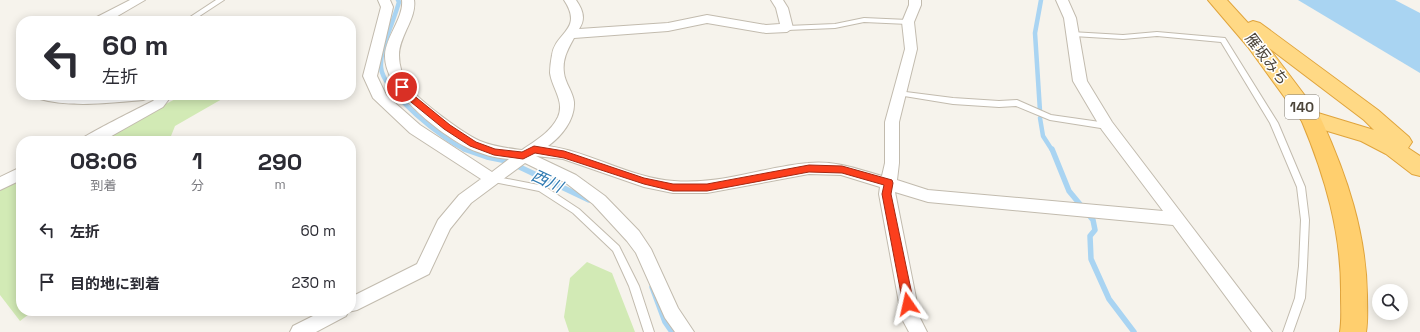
<!DOCTYPE html>
<html lang="ja">
<head>
<meta charset="utf-8">
<style>
  body { margin:0; font-family:"Space Grotesk","Noto Sans JP",sans-serif; background:#f2f2f3; color:#2b2b33; height:100vh; display:flex; flex-direction:column; font-size:15px; white-space:nowrap }
  * { box-sizing:border-box; margin:0 }
  p { font-size:13px; color:#7c7c81 }
  .icon { flex:none; width:22px; height:22px; fill:none; stroke:currentColor; stroke-width:2; stroke-linecap:round; stroke-linejoin:round }
  .map { position:relative; flex:1; overflow:hidden }
  .details { position:absolute; left:16px; top:136px; width:340px; height:180px; display:flex; flex-direction:column; background:#fff; border-radius:16px; box-shadow:0 2px 10px #0003 }
  .details>* { flex:none }
  .guide { position:absolute; left:16px; top:16px; width:340px; height:84px; border-radius:16px; box-shadow:0 2px 10px #0003; background:#fff; color:#2b2b33; overflow:hidden }
  .controls { position:absolute; left:1372px; top:284px; display:grid; gap:8px }
  .controls a { display:grid; place-items:center; width:36px; height:36px; border-radius:50%; background:#fff; box-shadow:0 2px 10px #0003; font-size:20px }
  .pin { position:absolute; display:grid; place-items:center; width:34px; height:34px; color:#fff; margin:-17px; border:2px solid #fff; border-radius:50%; box-shadow:0 1px 4px #0007 }
  .me { position:absolute; width:44px; margin:-22px; rotate:349deg; stroke-linejoin:round; filter:drop-shadow(0 0 3px #0008) }
  .turn { display:flex; align-items:center; gap:14px; height:84px; padding:0 20px; font-size:18px }
  .turn .icon { width:52px; height:52px; stroke-width:2.5 }
  .turn b { display:block; font-size:28px; line-height:34px }
  .eta { display:flex; justify-content:space-evenly; align-items:center; height:68px; text-align:center }
  .eta b { font-size:24px; font-weight:800; line-height:28px }
  ul { padding:0; list-style:none }
  li { display:flex; align-items:center; gap:12px; height:52px; padding:0 20px }
  li div { flex:1 }
  li b { display:block; font-size:15px }
  li em { font-style:normal }
  .map>svg:first-child { display:block }
  .green { fill:#d2eab5 }
  .water { fill:#a9d4f2 }
  .lines { fill:none; stroke-linecap:round; stroke-linejoin:round }
  .stream-far1 { stroke:#a9d4f2; stroke-width:4.5 }
  .stream { stroke:#a9d4f2; stroke-width:5.5 }
  .service-casing { stroke:#c2bbae; stroke-width:2 }
  .minor-casing { stroke:#c2bbae; stroke-width:2 }
  .trunk-casing { stroke:#e0a43c; stroke-width:2 }
  .motorway-casing { stroke:#e0a43c; stroke-width:2 }
  .service { fill:#fff; fill-rule:evenodd }
  .minor { fill:#fff; fill-rule:evenodd }
  .trunk { fill:#ffd985; fill-rule:evenodd }
  .motorway { fill:#ffcf6e; fill-rule:evenodd }
  .route { fill:#fc3f1d; stroke:#a42913 }
  .labels { text-anchor:middle; dominant-baseline:central; stroke-width:3; stroke-linejoin:round; paint-order:stroke }
  .shield { fill:#fff; stroke:#817c74; stroke-width:1 }
  .shield-label { font-size:14px; font-weight:bold; fill:#4b4439 }
  .street-label { font-size:15px; fill:#4b4439; stroke:#fff }
  .water-label { font-size:16px; font-style:italic; fill:#2e7ab2; stroke:#fff }
</style>
</head>
<body>
<div class="map">
<svg width="1420" height="332" viewBox="0 0 1420 332">
  <rect width="100%" height="100%" fill="#f6f3ec"/>
  <path class="green" d="M183,95H229L175,126L169,141H95Z
    M21,176V311H33L20,321L0,295V188Z
    M587,262L612,273L635,332H569L564,317L570,278Z"/>
  <path class="water" d="M1298,0H1395L1420,13V73Z"/>
  <g class="lines">
    <path class="stream-far1" d="M398,0L399,2C394,21 380,48 381,67C382,91 445,142 467,150
      M1040,111L1035,33L1041,0
      M1040,118L1043,136L1052,150"/>
    <path class="stream" d="M464,149L487,157L507,161L589,200
      M1052,149L1069,191L1093,220L1095,230L1090,236L1091,259L1109,299L1134,332
      M652,287L665,322L672,332"/>
    <defs>
      <path id="service" d="M216,0H224L192,21H184Z
        M864,18L908,20L911,22L908,24L864,22L835,28L787,30L784,28L787,26L835,24Z
        M1071,32L1123,35L1157,32L1225,38L1278,123L1305,187L1309,220L1307,266L1305,298L1293,332H1283L1295,298L1299,266L1301,220L1297,187L1270,123L1221,42L1157,36L1123,39L1073,36L1070,34Z
        M895,91H898L953,98L999,101L1017,100L1051,115L1107,123L1111,126L1107,129L1050,120L1016,106L999,107L953,104L898,95L894,93Z
        M492,176L544,186L579,209L619,246L639,286L654,332H644L629,286L613,251L573,213L539,191L489,181L488,179L489,177Z"/>
      <path id="minor" d="M130,0H145L109,21H93L95,18Z
        M378,0H390L393,7L377,76L386,95L420,125L492,172L509,159C495,158 481,154 468,148C439,133 384,91 385,55C386,36 404,18 402,0H414C417,18 399,36 399,55C399,66 403,78 409,87C421,102 462,133 480,141C494,147 507,148 522,150C535,141 551,132 558,117C565,101 552,88 550,73C550,67 551,60 552,55C555,32 584,30 564,0H576C583,10 586,19 579,29L668,23L707,15L766,25L780,24L776,8L771,0H783L788,8L793,28L787,32L766,33L707,23L668,31L574,38C568,49 562,59 564,73C565,83 573,92 574,102C575,120 561,137 548,146C591,152 630,178 674,181C720,185 763,167 808,163C834,160 858,169 882,176L885,163V122L905,49L902,22L909,5V0H921V5L914,22L917,49L899,122V163L897,180L928,190L1163,211L1102,130L1073,81L1064,18L1056,0H1068L1076,18L1087,81L1112,122L1272,332H1252L1173,225L928,202L895,192L920,318L927,332H909L902,319L879,194L880,187L841,175L809,174L707,193H673L644,187L563,159L536,156L576,175L605,196L639,231L651,249L678,308L694,332H675L665,318L636,253L627,241L593,204L566,183L525,163L471,203L450,229L429,274L357,310L348,312L346,316L316,332H290L293,326L323,311H351V297L417,264L438,220L459,195L481,179L410,133L373,98L363,76L381,7Z
        M34,95H150L148,98L143,100C108,103 70,108 36,98Z
        M152,95H168L169,99L163,107L108,138L100,141H79C81,137 143,106 153,101L155,99Z
        M21,167V180L0,190V177Z"/>
      <path id="trunk" d="M1208,0H1227L1248,23L1253,21L1260,23L1378,110L1409,137L1412,142L1408,148L1420,156V176L1412,174L1386,154L1361,141L1304,124L1248,47ZM1269,48L1364,120L1374,130L1318,113Z"/>
      <path id="motorway" d="M1311,112L1318,114L1321,119C1347,176 1366,232 1367,295C1367,308 1368,320 1366,332H1340C1342,320 1341,308 1341,296C1342,233 1325,176 1301,119L1304,114Z"/>
    </defs>
    <use href="#service" class="service-casing"/>
    <use href="#minor" class="minor-casing"/>
    <use href="#trunk" class="trunk-casing"/>
    <use href="#motorway" class="motorway-casing"/>
    <use href="#service" class="service"/>
    <use href="#minor" class="minor"/>
    <use href="#trunk" class="trunk"/>
    <use href="#motorway" class="motorway"/>
  </g>
  <path class="route" d="M399,85H405L412,94L450,125L476,142L495,149L522,152L534,146L564,151L644,178L673,184H707L809,165L842,166L892,180L893,183L891,194L914,304L912,307H905L903,304L882,194L884,185L842,173L809,172L707,191H673L644,184L564,158L535,153L523,159L494,155L470,146L444,129L406,98L398,87Z"/>
  <g class="labels">
    <rect class="shield" x="1285" y="95" width="34" height="24" rx="3"/>
    <g class="shield-label">
      <text x="1302" y="107">140</text>
    </g>
    <g class="street-label">
      <text transform="translate(1267 59) rotate(53)">雁坂みち</text>
    </g>
    <g class="water-label">
      <text transform="translate(547 181) rotate(25)">西川</text>
    </g>
  </g>
</svg>
<div class="controls">
<a><svg class="icon" aria-label="search" viewBox="0 0 24 24"><circle cx="10" cy="10" r="6"/><path d="M15 15l6 6"/></svg></a>
</div>
<div class="pin" style="left:402px;top:87px;background:#d93025"><svg class="icon" aria-label="arrive" viewBox="0 0 24 24"><path d="M6 21V4h12l-3 4 3 4H6"/></svg></div>
<svg class="me" style="left:908px;top:304px" viewBox="-20 -20 40 40"><path d="M0-17L14 15 0 8-14 15z" fill="#fc3f1d" stroke="#fff" stroke-width="4"/></svg>
<div class="guide">
<div class="turn"><svg class="icon" aria-label="left" viewBox="0 0 24 24"><path d="M17 20v-9H6M10 6l-5 5 5 5"/></svg><div><b>60 m</b>左折</div></div>
</div>
<section class="details">
<div class="eta">
<div><b>08:06</b><p>到着</p></div>
<div><b>1</b><p>分</p></div>
<div><b>290</b><p>m</p></div>
</div>
<ul>
<li><svg class="icon" aria-label="left" viewBox="0 0 24 24"><path d="M17 20v-9H6M10 6l-5 5 5 5"/></svg><div><b>左折</b></div><em>60 m</em></li>
<li><svg class="icon" aria-label="arrive" viewBox="0 0 24 24"><path d="M6 21V4h12l-3 4 3 4H6"/></svg><div><b>目的地に到着</b></div><em>230 m</em></li>
</ul>
</section>
</div>
</body>
</html>
